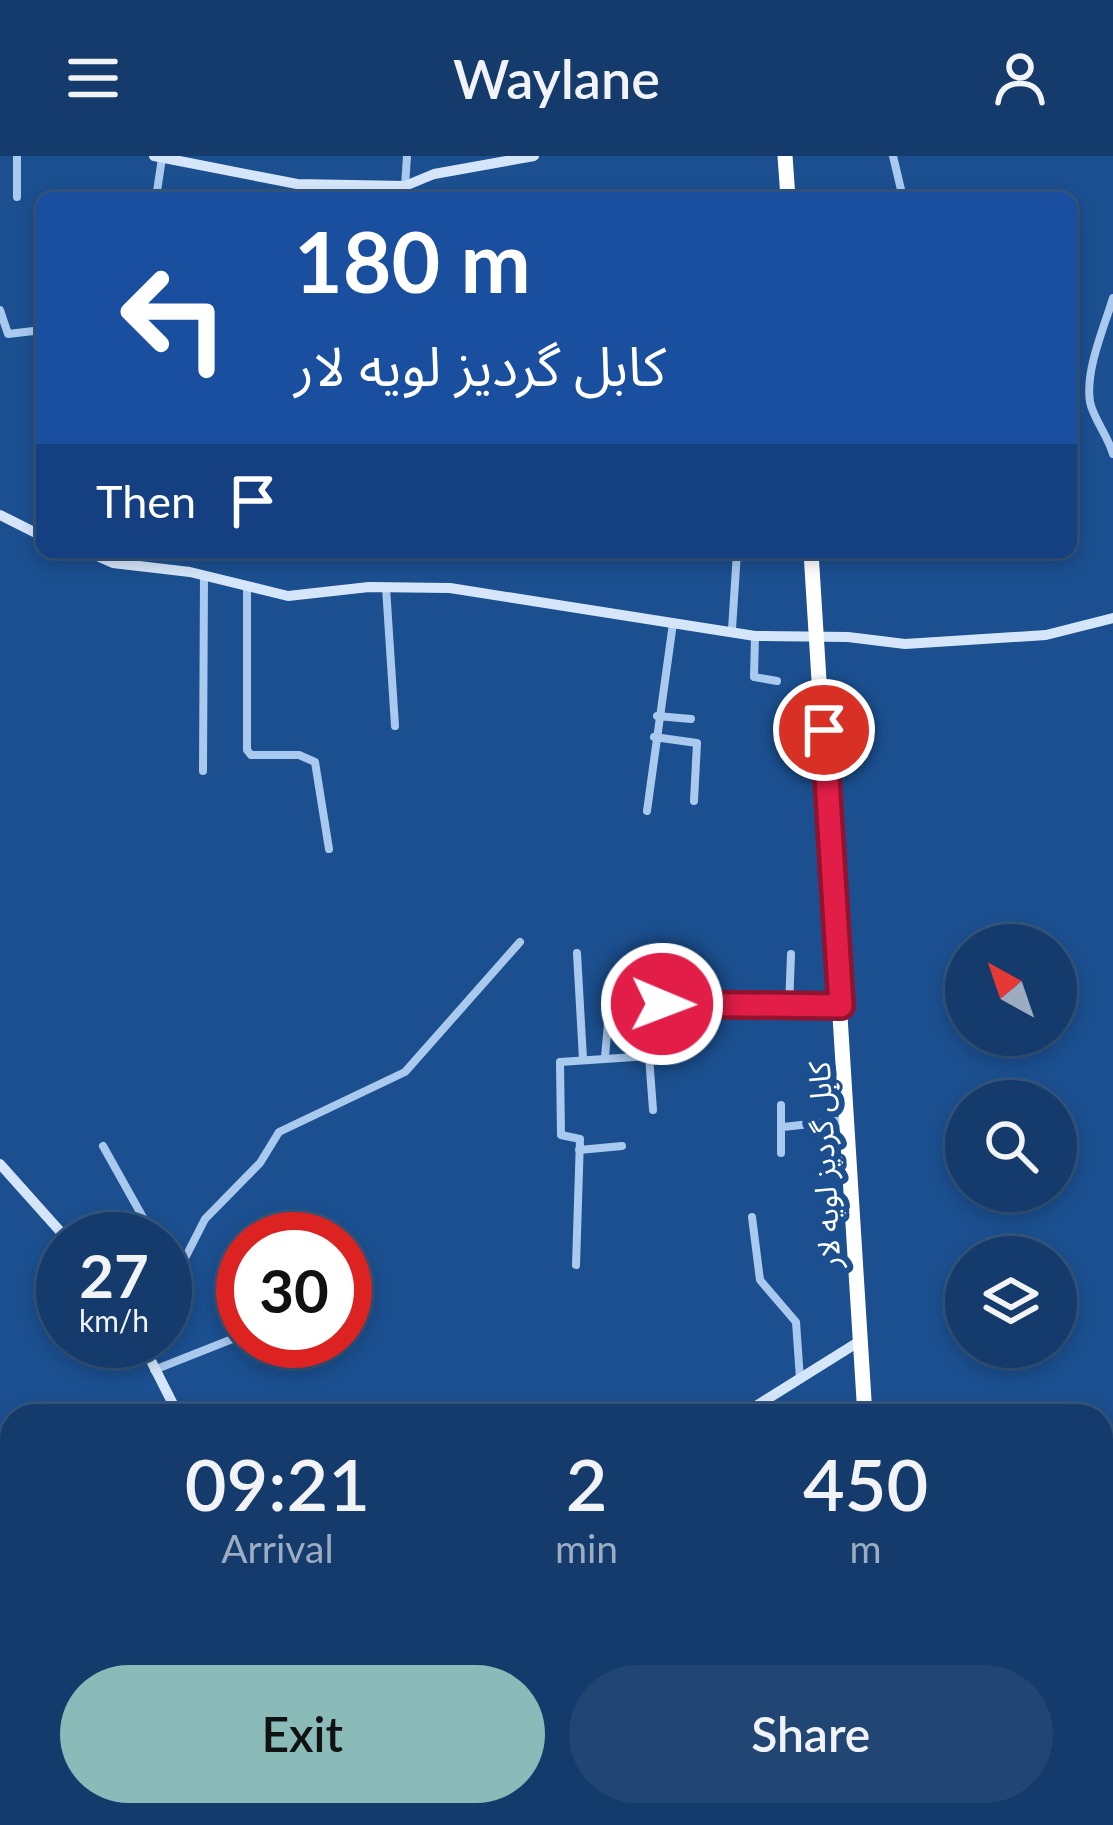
<!DOCTYPE html>
<html lang="en">
<head>
<meta charset="utf-8">
<style>
  body { margin:0; font-family:Lato,"Noto Sans Arabic",sans-serif; background:#214673; color:#f1f3f6; height:100vh; display:flex; flex-direction:column; font-size:45px; white-space:nowrap }
  * { box-sizing:border-box; margin:0 }
  p { font-size:39px; color:#9dadc1 }
  .icon { flex:none; width:66px; height:66px; fill:none; stroke:currentColor; stroke-width:2; stroke-linecap:round; stroke-linejoin:round }
  .map { position:relative; flex:1; overflow:hidden }
  .sheet { position:absolute; left:0px; top:1248px; width:1113px; height:423px; display:flex; flex-direction:column; background:#143b6b; border-radius:36px 36px 0 0; box-shadow:0 6px 18px #0003,0 0 0 3px #33557e }
  .sheet>* { flex:none }
  .guide { position:absolute; left:36px; top:36px; width:1041px; height:366px; border-radius:18px; box-shadow:0 6px 18px #0003,0 0 0 3px #33557e; background:#1a4fa0; color:#fff; overflow:hidden }
  .needle { width:78px; rotate:320deg }
  .controls { position:absolute; left:945px; top:768px; display:grid; gap:24px }
  .controls a { display:grid; place-items:center; width:132px; height:132px; border-radius:50%; background:#143b6b; box-shadow:0 6px 18px #0003,0 0 0 3px #33557e; font-size:60px }
  .speed { position:absolute; left:36px; top:1056px; display:flex; gap:24px; font-size:60px; font-weight:700; text-align:center }
  .speed>* { display:grid; place-content:center; width:156px; height:156px; border-radius:50%; background:#143b6b; box-shadow:0 6px 18px #0003,0 0 0 3px #33557e; line-height:1 }
  .speed small { font-size:30px; font-weight:400 }
  .speed .limit { border:18px solid #d22; background:#fff; color:#111 }
  .pin { position:absolute; display:grid; place-items:center; width:102px; height:102px; color:#fff; margin:-51px; border:6px solid #fff; border-radius:50%; box-shadow:0 3px 12px #0007 }
  .me { position:absolute; width:132px; margin:-66px; rotate:91deg; stroke-linejoin:round; filter:drop-shadow(0 0 9px #0008) }
  .turn { display:flex; align-items:center; gap:42px; height:252px; padding:0 60px; font-size:54px }
  .turn .icon { width:156px; height:156px; stroke-width:2.5 }
  .turn b { display:block; font-size:84px; line-height:102px }
  .then { display:flex; align-items:center; height:114px; padding:0 60px; background:#0003; gap:24px; font-size:45px }
  .eta { display:flex; justify-content:space-evenly; align-items:center; height:204px; text-align:center }
  .eta b { font-size:72px; font-weight:600; line-height:84px }
  .primary-button { display:flex; gap:24px; margin-top:auto; padding:24px 60px }
  .primary-button a { flex:1; height:138px; border-radius:72px; background:#8bbbb9; color:#111; font-size:48px; font-weight:600; line-height:138px; text-align:center }
  .primary-button a+a { background:#214673; color:#f1f3f6 }
  header { display:flex; justify-content:space-between; align-items:center; height:156px; padding:0 60px; background:#143b6b; font-size:54px; font-weight:600 }
  .map>svg:first-child { display:block }
  .lines { fill:none; stroke-linecap:round; stroke-linejoin:round }
  .street { stroke:#a9c9ee; stroke-width:8 }
  .secondary { stroke:#d6e6fa; stroke-width:10 }
  .highway { stroke:#fff; stroke-width:15 }
  .route-casing { stroke:#92132f; stroke-width:30 }
  .route { stroke:#e11d48; stroke-width:21 }
  .labels { text-anchor:middle; dominant-baseline:central; stroke-width:12; stroke-linejoin:round; paint-order:stroke }
  .street-label { font-size:30px; fill:#fff; stroke:#1b4f8f }
</style>
</head>
<body>
<header><svg class="icon" aria-label="menu" viewBox="0 0 24 24"><path d="M4 6h16M4 12h16M4 18h16"/></svg>Waylane<svg class="icon" aria-label="person" viewBox="0 0 24 24"><circle cx="12" cy="8" r="4"/><path d="M4 21q1-7 8-7t8 7"/></svg></header>
<div class="map">
<svg width="1113" height="1669" viewBox="0 0 1113 1669">
  <rect width="100%" height="100%" fill="#1b4f8f"/>
  <g class="lines">
    <path class="street" d="M17,0V41
      M893,0L903,42
      M405,30L407,0
      M156,42L162,2
      M337,42L338,29
      M374,42L375,29
      M1113,142C1104,172 1085,214 1090,246C1093,262 1108,280 1113,298
      M0,154L8,178L42,174
      M247,431V594L251,599H299L315,606L329,693
      M386,431L395,570
      M732,473L737,396
      M755,480L754,521L777,525
      M657,560L691,563
      M654,581L697,587L694,645
      M203,615L204,420
      M647,655L673,467
      M577,797L583,903
      M789,851L791,798
      M605,901L608,867
      M781,949V997
      M653,954L649,900L661,848L840,850
      M783,971L846,964
      M103,990L155,1083
      M579,994L622,990
      M752,1061L760,1124L796,1166L800,1223
      M165,1100L174,1119
      M576,1109L580,983L561,979L560,906L649,900
      M165,1126L180,1112L205,1063L260,1007L279,976L405,916L520,786
      M154,1214L240,1180
      M427,1659L433,1669
      M643,1669L653,1659"/>
    <path class="secondary" d="M154,0L297,28L405,30L434,18L534,0
      M0,359L42,380
      M88,396L113,407L190,416L288,440L369,431L450,432L755,480L848,481L905,488L1046,479L1113,462
      M0,1008L67,1083
      M141,1185L179,1260
      M740,1260L860,1185
      M0,1600L12,1598"/>
    <path class="highway" d="M785,0L788,42
      M811,396L865,1260
      M888,1659L889,1669"/>
  </g>
  <g class="lines">
    <defs>
      <path id="route" d="M662,848L841,850L824,574"/>
    </defs>
    <use href="#route" class="route-casing"/>
    <use href="#route" class="route"/>
  </g>
  <g class="labels">
    <g class="street-label">
      <text transform="translate(823 1009) rotate(-93)">کابل گردیز لویه لار</text>
    </g>
  </g>
</svg>
<div class="controls">
<a><svg class="needle" viewBox="-14 -14 28 28"><path d="M0-13l5 13h-10z" fill="#e53935"/><path d="M0 13l5-13h-10z" fill="#9dadc1"/></svg></a>
<a><svg class="icon" aria-label="search" viewBox="0 0 24 24"><circle cx="10" cy="10" r="6"/><path d="M15 15l6 6"/></svg></a>
<a><svg class="icon" aria-label="layers" viewBox="0 0 24 24"><path d="M12 4l9 5-9 5-9-5zM3 14l9 5 9-5"/></svg></a>
</div>
<div class="speed"><div>27<small>km/h</small></div><div class="limit">30</div></div>
<div class="pin" style="left:824px;top:574px;background:#d93025"><svg class="icon" aria-label="arrive" viewBox="0 0 24 24"><path d="M6 21V4h12l-3 4 3 4H6"/></svg></div>
<svg class="me" style="left:662px;top:848px" viewBox="-20 -20 40 40"><circle r="17" fill="#e11d48" stroke="#fff" stroke-width="3"/><path d="M0-11L8 9 0 5-8 9z" fill="#fff"/></svg>
<div class="guide">
<div class="turn"><svg class="icon" aria-label="left" viewBox="0 0 24 24"><path d="M17 20v-9H6M10 6l-5 5 5 5"/></svg><div><b>180 m</b>کابل گردیز لویه لار</div></div>
<div class="then">Then<svg class="icon" aria-label="arrive" viewBox="0 0 24 24"><path d="M6 21V4h12l-3 4 3 4H6"/></svg></div>
</div>
<section class="sheet">
<div class="eta">
<div><b>09:21</b><p>Arrival</p></div>
<div><b>2</b><p>min</p></div>
<div><b>450</b><p>m</p></div>
</div>
<div class="primary-button"><a>Exit</a><a>Share</a></div>
</section>
</div>
</body>
</html>
